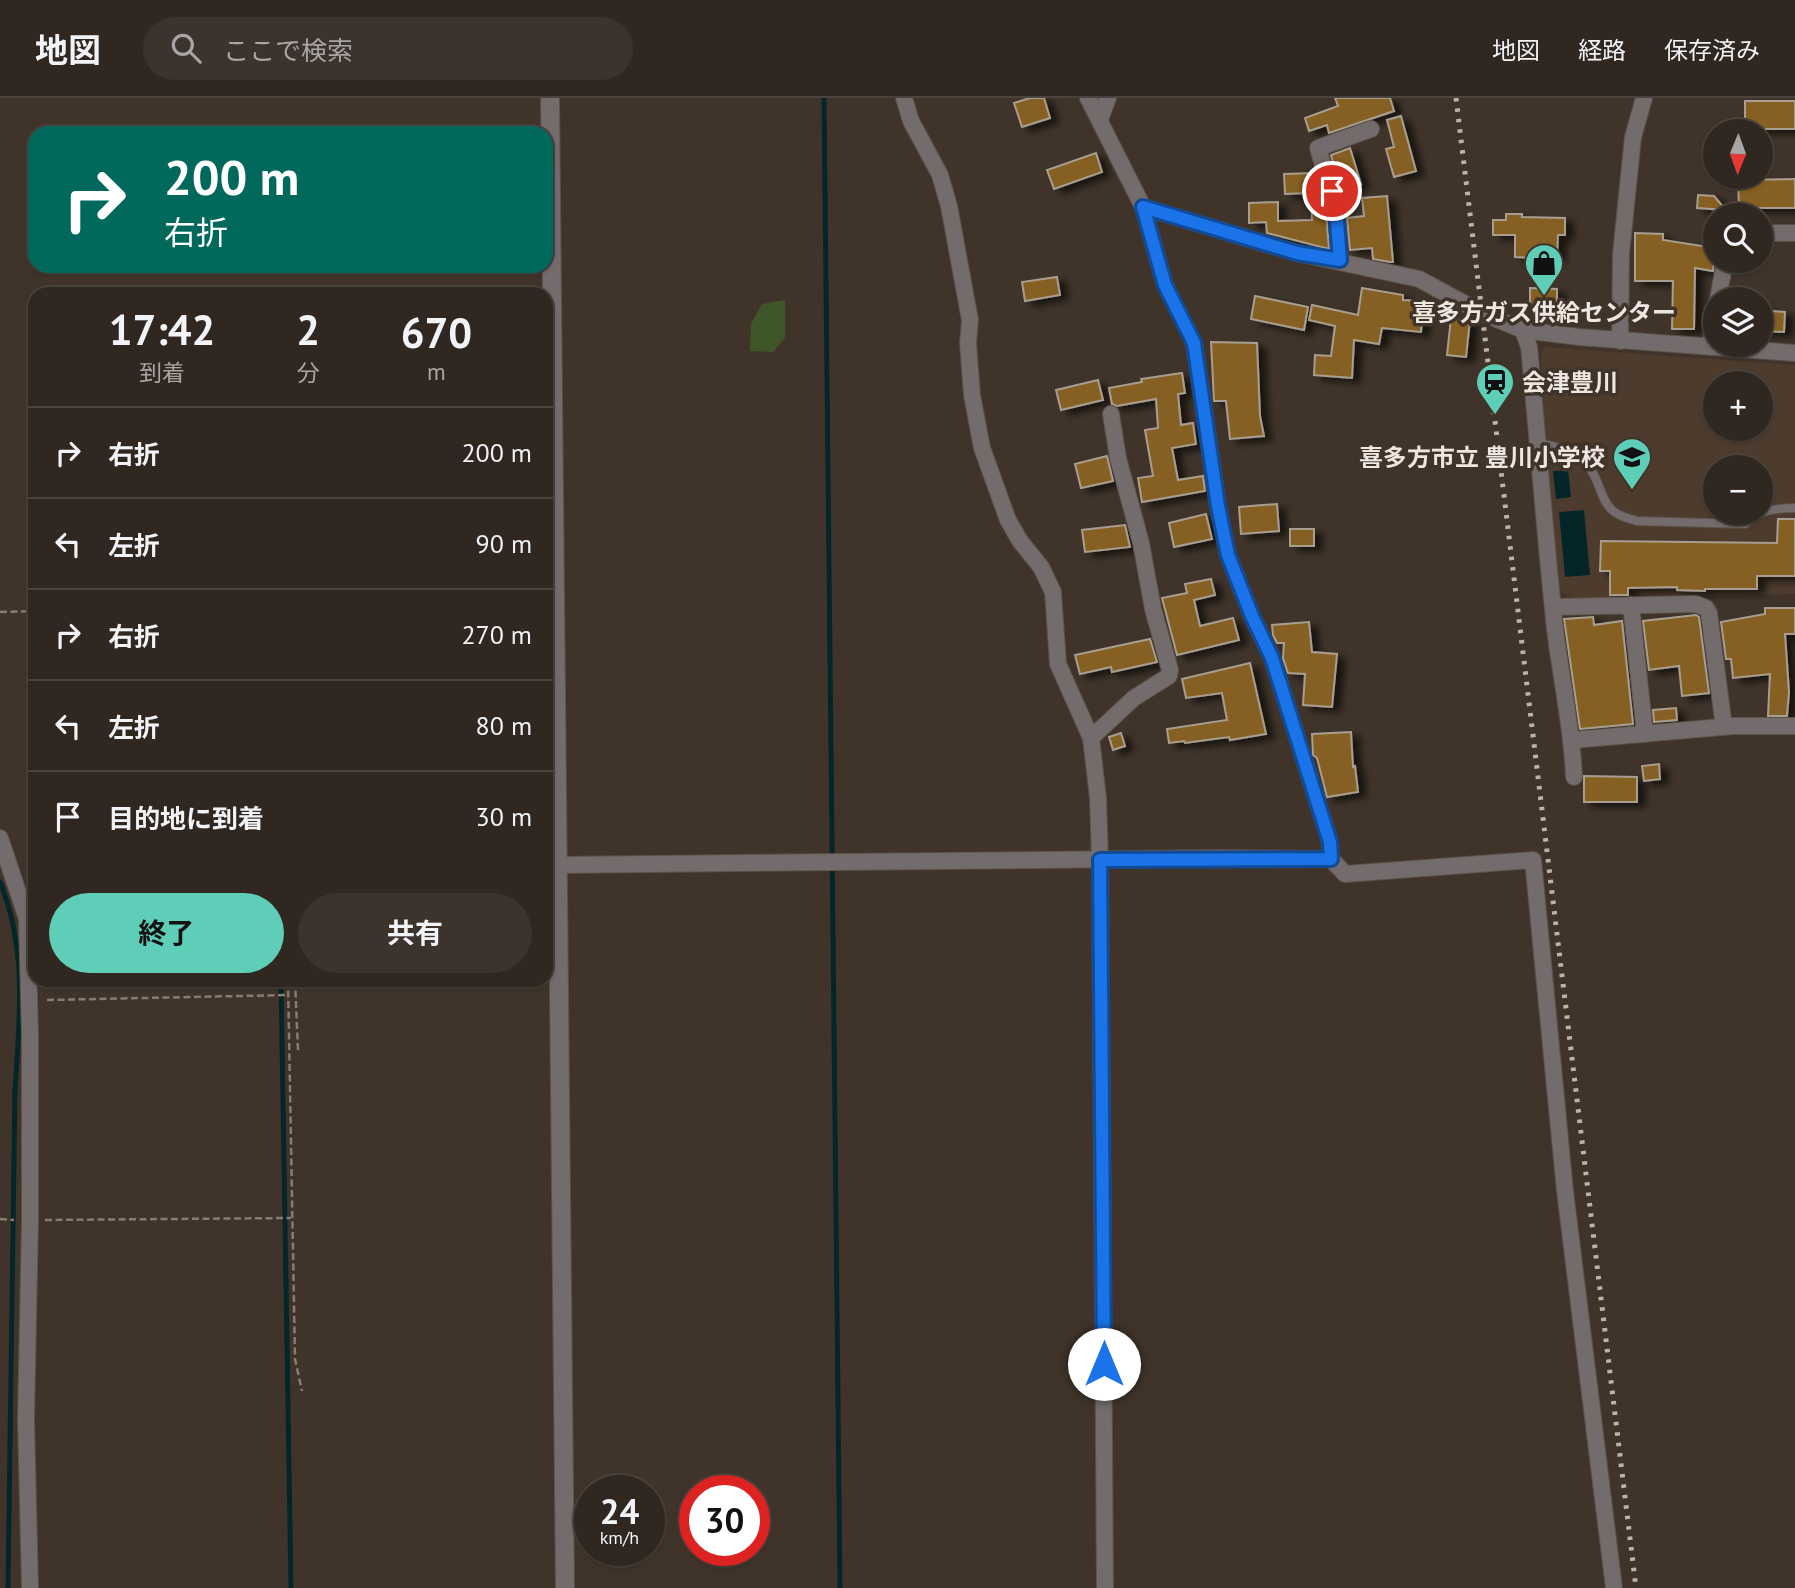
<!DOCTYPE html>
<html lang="ja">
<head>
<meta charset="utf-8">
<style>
  body { margin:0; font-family:"PT Sans","Noto Sans JP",sans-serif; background:#3c332d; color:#f1f3f6; height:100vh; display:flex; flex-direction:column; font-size:26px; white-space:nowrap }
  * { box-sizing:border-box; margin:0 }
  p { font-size:23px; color:#a8a5a5 }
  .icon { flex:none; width:38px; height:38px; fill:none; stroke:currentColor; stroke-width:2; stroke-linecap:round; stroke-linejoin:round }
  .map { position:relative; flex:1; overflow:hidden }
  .sheet { position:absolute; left:28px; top:189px; width:525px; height:700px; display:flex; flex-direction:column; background:#302720; border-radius:21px; box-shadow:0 2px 5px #0004,0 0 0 2px #4b443e }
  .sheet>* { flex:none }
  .top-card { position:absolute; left:28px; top:28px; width:525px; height:147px; border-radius:21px; box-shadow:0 2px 5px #0004,0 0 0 2px #4b443e; background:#00695c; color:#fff; overflow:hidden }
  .needle { width:46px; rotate:181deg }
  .tools { position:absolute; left:1703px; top:21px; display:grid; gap:14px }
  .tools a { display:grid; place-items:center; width:70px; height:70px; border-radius:50%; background:#302720; box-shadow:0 2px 5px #0004,0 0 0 2px #4b443e; font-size:35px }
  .speed { position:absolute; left:574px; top:1377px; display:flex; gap:14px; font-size:35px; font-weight:700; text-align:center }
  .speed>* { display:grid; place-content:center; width:91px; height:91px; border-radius:50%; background:#302720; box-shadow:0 2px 5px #0004,0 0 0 2px #4b443e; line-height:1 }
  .speed small { font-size:18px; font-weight:400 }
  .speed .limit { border:10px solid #d22; background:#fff; color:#111 }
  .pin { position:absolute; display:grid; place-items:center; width:60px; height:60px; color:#fff; margin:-30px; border:4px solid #fff; border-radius:50%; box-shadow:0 2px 7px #0007 }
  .me { position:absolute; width:77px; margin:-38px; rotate:0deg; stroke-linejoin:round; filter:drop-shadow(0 0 5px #0008) }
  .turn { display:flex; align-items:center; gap:24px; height:147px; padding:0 21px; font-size:32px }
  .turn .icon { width:91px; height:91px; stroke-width:2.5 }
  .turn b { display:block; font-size:49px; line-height:60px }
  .eta { display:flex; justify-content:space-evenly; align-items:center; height:119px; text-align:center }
  .eta b { font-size:42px; font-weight:700; line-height:49px }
  .action { display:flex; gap:14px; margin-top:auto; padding:14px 21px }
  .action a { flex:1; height:80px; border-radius:42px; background:#5eceb8; color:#111; font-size:28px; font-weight:700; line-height:80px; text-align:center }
  .action a+a { background:#3c332d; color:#f1f3f6 }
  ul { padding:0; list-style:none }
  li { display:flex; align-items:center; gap:21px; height:91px; padding:0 21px; border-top:2px solid #4b443e }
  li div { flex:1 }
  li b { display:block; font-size:26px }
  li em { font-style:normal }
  header { display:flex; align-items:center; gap:42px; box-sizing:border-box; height:98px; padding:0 35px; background:#302720; border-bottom:2px solid #4b443e }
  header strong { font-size:33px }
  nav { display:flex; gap:38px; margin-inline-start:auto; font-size:24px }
  .search { width:490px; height:63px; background:#3c332d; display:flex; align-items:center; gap:18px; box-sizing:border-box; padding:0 24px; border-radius:38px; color:#a8a5a5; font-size:26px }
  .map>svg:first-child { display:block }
  .built { fill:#4d3c2e; fill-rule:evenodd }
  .green { fill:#3f5728 }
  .water { fill:#052628 }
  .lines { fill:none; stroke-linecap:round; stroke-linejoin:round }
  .stream { stroke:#052628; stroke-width:5 }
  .building { fill:#866122; stroke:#a89e90; stroke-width:2; filter:url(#shadow) }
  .service-casing { stroke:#5c5047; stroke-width:10 }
  .minor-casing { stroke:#5c5047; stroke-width:18 }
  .tertiary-casing { stroke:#5c5047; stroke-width:20 }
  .path { stroke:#867c74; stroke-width:2.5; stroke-dasharray:7 3.5; stroke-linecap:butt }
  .service { stroke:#736b6c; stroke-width:8 }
  .minor { stroke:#736b6c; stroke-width:16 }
  .tertiary { stroke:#736b6c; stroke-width:18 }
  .rail { stroke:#bcb3ac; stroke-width:5; stroke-dasharray:3.5 7; stroke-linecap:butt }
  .route-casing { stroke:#114b97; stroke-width:18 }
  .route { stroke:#1a73e8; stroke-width:12 }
  .labels { text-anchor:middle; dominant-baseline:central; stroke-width:7; stroke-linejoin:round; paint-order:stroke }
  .poi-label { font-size:24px; font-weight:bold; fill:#eee6e0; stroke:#40342a }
</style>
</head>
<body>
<header>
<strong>地図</strong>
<div class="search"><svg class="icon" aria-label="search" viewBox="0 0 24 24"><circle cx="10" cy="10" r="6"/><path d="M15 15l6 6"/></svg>ここで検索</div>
<nav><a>地図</a><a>経路</a><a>保存済み</a></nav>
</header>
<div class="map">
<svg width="1795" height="1490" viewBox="0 0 1795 1490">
  <defs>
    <filter id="shadow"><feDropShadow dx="8" dy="4.5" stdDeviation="3.5" flood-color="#0009"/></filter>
  </defs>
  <rect width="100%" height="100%" fill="#40342a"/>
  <path class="built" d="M1544,249L1795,267V496L1573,500L1562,495L1556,486L1547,370L1541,269V256ZM1715,285H1760V331H1715ZM1715,369H1760V415H1715Z"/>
  <path class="green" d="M785,202V240L773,254L750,253L751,226L762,206Z"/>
  <path class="water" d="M1568,372L1571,399L1556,401L1553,373Z
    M1584,412L1590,477L1565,479L1559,414Z"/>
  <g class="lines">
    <path class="stream" d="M824,0L840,1490
      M0,784C27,850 20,920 15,990L8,1490
      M281,882L291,1490"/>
  </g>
  <path class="building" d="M1030,0H1044L1050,20L1022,29L1014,5Z
    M1335,0H1390L1394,13L1329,35L1327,27L1309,33L1305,20L1338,8Z
    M1745,3H1795V31H1745Z
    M1401,18L1416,73L1394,79L1386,51L1394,49L1387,22Z
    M1350,50L1361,86L1341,92L1331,57Z
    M1096,55L1102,74L1054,91L1047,72Z
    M1314,75L1326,114L1329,151L1267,135L1266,124L1249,125V105L1278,104V123L1312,122L1311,95L1285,96L1284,76Z
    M1795,81V110H1739L1738,82Z
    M1698,97L1714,98L1726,112L1697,110Z
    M1387,98L1393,164H1390L1373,161L1372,150L1350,152L1347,120L1364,118L1362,100Z
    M1506,116H1522V119L1565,120V137H1558L1557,161L1515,159V137H1493V122H1506Z
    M1635,135L1663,136V142L1715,150L1713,173L1695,170L1694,231H1672L1673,183H1635Z
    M1057,179L1060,197L1025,203L1022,184Z
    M1362,190L1403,197V202L1424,203L1421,234L1382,230L1379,246L1354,242L1352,280L1314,277L1315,257L1331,258L1335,228L1309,222L1312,207L1358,217Z
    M1530,190L1557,191V210L1530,209Z
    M1255,198L1308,209L1304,232L1251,221Z
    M1760,212L1785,214L1784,234L1760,233Z
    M1451,220L1470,222L1466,259L1447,257Z
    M1211,244L1257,245L1260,318L1264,338L1230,341L1226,303H1214Z
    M1182,275L1185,295L1178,296L1181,327L1193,325L1196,346L1172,350L1178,382L1203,378L1205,393L1142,404L1138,380L1153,378L1145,332L1158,330L1156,301L1117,308L1112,306L1109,290L1142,284L1141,281Z
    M1098,282L1103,302L1061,312L1056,292Z
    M1107,358L1113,383L1081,390L1075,366Z
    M1277,406L1279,433L1241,436L1239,409Z
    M1206,416L1212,441L1174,449L1169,425Z
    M1778,421H1795V478H1757V491H1705V493L1677,492V489L1628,490V497H1610V473H1600L1601,443L1777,445Z
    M1125,427L1130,449L1085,454L1082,432Z
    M1290,431H1314V448H1290Z
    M1211,481L1215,497L1194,502L1200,528L1233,520L1239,542L1177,557L1162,500L1187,495L1185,486Z
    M1765,510H1795V536H1785L1789,594L1787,618H1768L1770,576L1733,580L1731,561H1726L1721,524L1765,516Z
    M1696,517L1699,519L1709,595L1682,598L1679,568L1649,572L1643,523Z
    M1593,519L1594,527L1622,523L1633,626L1580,631L1564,521Z
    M1309,524L1312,554L1337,556L1332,609L1303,607L1305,576L1288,575L1283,560L1284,545H1277L1273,537L1272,527Z
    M1150,541L1157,564L1112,574L1111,569L1080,576L1075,557Z
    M1250,565L1266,636L1230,642L1229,639L1185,645L1184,643L1169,645L1167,631L1227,622L1222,595L1186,600L1182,581Z
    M1676,610L1677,622L1654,624L1653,612Z
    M1351,634L1353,669L1355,668L1358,694L1327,699L1317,660L1313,657L1312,636Z
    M1121,635L1125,648L1113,652L1109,639Z
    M1659,666L1660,681L1644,683L1642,668Z
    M1584,678L1637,679V704H1584Z"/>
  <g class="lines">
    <defs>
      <path id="service" d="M1538,346C1559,347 1584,357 1594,377C1600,388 1602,403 1612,412C1618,418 1629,421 1637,423L1745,426C1758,412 1777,410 1795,410"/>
      <path id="minor" d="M904,0L911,23L940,77L949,108L970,222L968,245L972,297L982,350L1008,422L1020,443L1041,469L1053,494L1058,566L1091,640L1098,700L1100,762L1105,1490
        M1088,0L1143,109L1165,187L1194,245L1218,408L1228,457L1252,518L1272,560L1330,744L1331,761L1345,776L1533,762L1565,1093L1614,1490
        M1100,21L1108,0
        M1143,109L1297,155L1419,181L1482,215L1523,232L1579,239L1795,255
        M1774,135H1795
        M1340,162L1336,112L1318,50L1371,31
        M1718,201L1725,163
        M1523,232L1529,249C1538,343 1545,437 1555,531C1561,581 1572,629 1574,679
        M1620,243L1621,156L1633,39L1644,0
        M1710,248L1715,218
        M1631,507L1645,636
        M1553,509L1696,506L1706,510L1709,515L1724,629
        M1091,640L1134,600L1169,578L1170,572L1153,511L1141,445L1118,360L1111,316
        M1573,642L1733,628H1795
        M0,740L27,821L30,939V1122L26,1321L30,1490
        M557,767L1223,760L1331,761"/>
      <path id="tertiary" d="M550,0L565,1490"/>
    </defs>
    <use href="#service" class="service-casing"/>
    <use href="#minor" class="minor-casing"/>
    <use href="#tertiary" class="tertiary-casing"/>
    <path class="path" d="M0,514L35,513
      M288,882L295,1261L302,1293
      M295,882L298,952
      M47,902L288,897
      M0,1121L14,1122
      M45,1122L291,1120"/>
    <use href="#service" class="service"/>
    <use href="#minor" class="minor"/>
    <use href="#tertiary" class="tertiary"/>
    <path class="rail" d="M1456,0L1636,1490"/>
  </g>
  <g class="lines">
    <defs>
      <path id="route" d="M1104,1266L1100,762L1331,761L1330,744L1272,560L1252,518L1228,457L1218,408L1194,245L1165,187L1143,109L1297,155L1340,162L1336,112L1332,93"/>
    </defs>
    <use href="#route" class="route-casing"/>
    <use href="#route" class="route"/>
  </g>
  <defs>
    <symbol id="shop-pin" viewBox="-11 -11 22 30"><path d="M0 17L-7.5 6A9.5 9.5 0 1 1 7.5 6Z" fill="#5eceb8" stroke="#40342a"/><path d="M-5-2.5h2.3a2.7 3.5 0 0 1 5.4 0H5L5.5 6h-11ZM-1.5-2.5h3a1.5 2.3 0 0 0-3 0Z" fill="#111"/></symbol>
    <symbol id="station-pin" viewBox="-11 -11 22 30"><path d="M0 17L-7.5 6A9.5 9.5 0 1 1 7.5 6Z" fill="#5eceb8" stroke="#40342a"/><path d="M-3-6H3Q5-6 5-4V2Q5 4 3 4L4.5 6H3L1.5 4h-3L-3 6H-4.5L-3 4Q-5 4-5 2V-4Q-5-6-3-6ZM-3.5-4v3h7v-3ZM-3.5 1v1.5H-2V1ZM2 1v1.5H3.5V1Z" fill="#111"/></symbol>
    <symbol id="school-pin" viewBox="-11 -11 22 30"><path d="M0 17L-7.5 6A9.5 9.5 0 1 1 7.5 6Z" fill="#5eceb8" stroke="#40342a"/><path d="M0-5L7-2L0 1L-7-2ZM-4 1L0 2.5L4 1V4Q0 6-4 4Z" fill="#111"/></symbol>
  </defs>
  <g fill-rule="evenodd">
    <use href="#shop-pin" x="1522" y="143" width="44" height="60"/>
    <use href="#station-pin" x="1473" y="262" width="44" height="60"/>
    <use href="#school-pin" x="1610" y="337" width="44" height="60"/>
  </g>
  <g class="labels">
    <g class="poi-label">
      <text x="1544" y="214">喜多方ガス供給センター</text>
      <text x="1522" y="284" text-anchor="start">会津豊川</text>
      <text x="1605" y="359" text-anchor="end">喜多方市立 豊川小学校</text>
    </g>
  </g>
</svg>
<div class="tools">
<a><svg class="needle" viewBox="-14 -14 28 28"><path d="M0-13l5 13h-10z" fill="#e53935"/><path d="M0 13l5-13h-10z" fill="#a8a5a5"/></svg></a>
<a><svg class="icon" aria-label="search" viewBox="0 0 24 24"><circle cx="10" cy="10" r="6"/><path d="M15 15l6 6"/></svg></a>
<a><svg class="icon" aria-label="layers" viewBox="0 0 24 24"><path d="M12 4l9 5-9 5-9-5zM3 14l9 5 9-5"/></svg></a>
<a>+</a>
<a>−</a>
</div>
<div class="speed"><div>24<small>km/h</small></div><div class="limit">30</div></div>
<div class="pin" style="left:1332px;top:93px;background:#d93025"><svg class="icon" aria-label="arrive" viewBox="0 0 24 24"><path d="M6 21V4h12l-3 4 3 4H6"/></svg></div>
<svg class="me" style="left:1104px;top:1266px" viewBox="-20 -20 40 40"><circle r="19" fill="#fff"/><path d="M0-13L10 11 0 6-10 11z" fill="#1a73e8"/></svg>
<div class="top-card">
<div class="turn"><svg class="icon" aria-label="right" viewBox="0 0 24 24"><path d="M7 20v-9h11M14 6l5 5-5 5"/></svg><div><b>200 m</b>右折</div></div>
</div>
<section class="sheet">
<div class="eta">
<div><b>17:42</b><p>到着</p></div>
<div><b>2</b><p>分</p></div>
<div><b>670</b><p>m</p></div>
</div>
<ul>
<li><svg class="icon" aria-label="right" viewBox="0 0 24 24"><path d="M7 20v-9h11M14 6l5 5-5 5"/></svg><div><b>右折</b></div><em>200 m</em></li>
<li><svg class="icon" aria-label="left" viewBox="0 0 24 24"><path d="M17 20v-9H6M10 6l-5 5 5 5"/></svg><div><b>左折</b></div><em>90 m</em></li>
<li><svg class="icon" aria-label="right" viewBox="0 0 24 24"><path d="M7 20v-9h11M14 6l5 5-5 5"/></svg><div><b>右折</b></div><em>270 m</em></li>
<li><svg class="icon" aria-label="left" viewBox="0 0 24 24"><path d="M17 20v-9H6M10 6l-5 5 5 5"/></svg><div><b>左折</b></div><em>80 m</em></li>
<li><svg class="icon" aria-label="arrive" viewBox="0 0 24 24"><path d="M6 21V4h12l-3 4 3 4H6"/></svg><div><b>目的地に到着</b></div><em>30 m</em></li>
</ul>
<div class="action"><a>終了</a><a>共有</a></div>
</section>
</div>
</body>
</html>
